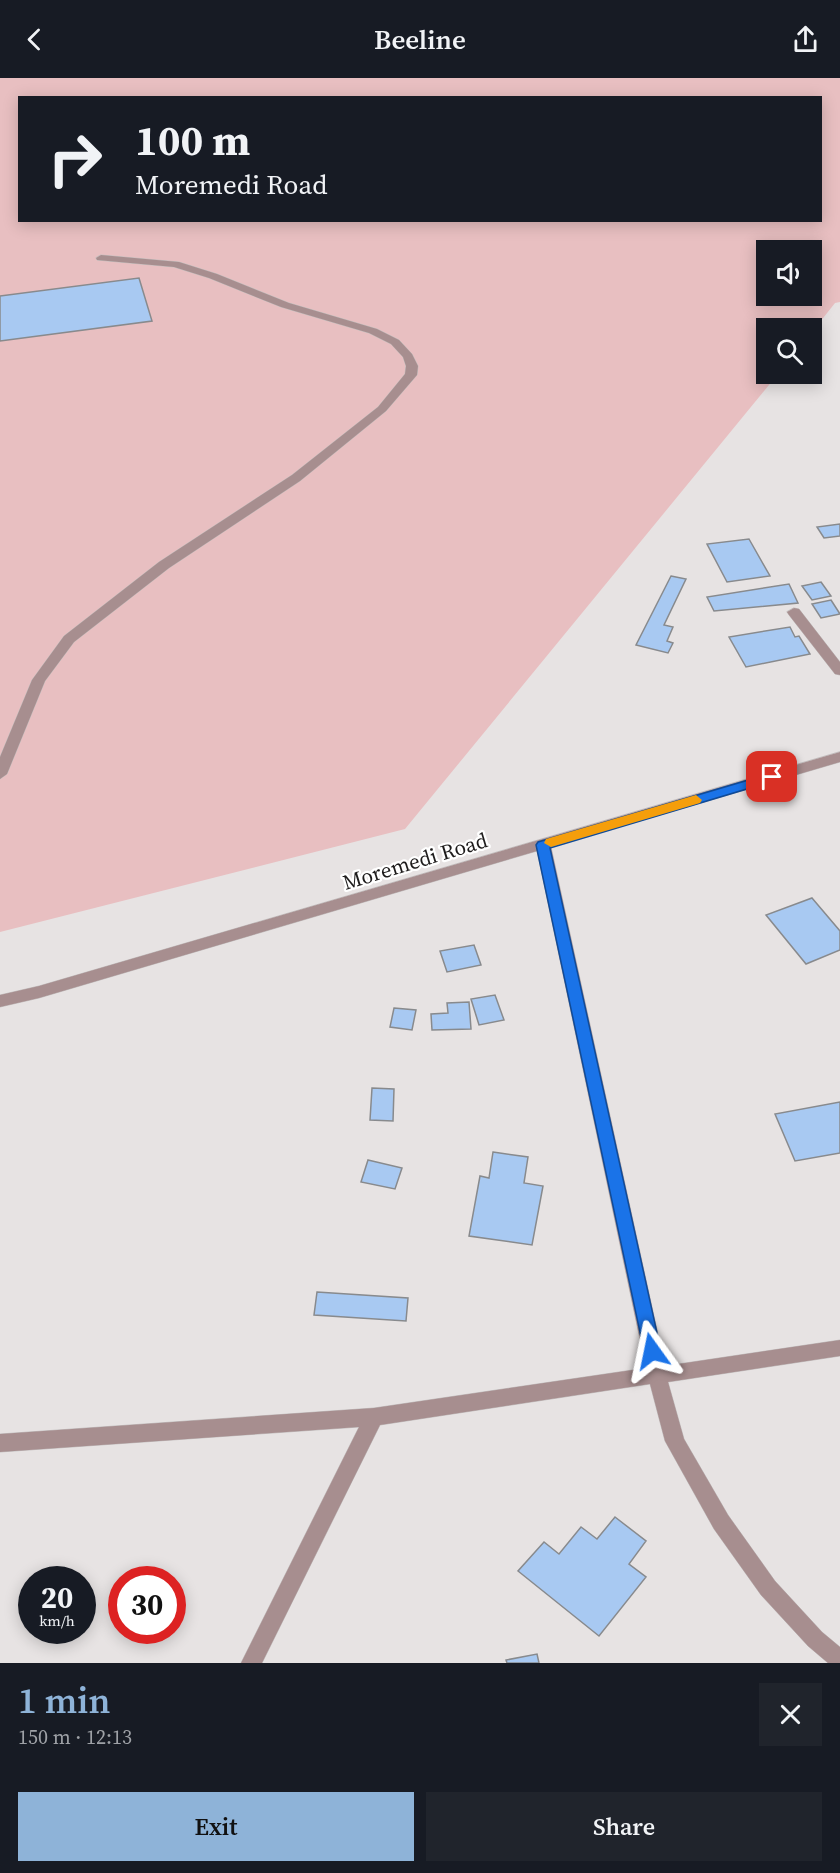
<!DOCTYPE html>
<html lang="en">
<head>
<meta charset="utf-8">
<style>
  body { margin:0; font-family:"Source Serif 4",serif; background:#20242c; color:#f1f3f6; height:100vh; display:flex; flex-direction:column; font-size:22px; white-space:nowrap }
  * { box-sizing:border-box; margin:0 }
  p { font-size:20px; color:#9ea1a6 }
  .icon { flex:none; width:33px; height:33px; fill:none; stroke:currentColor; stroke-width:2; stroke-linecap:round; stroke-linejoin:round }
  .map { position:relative; height:1585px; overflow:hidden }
  .side { display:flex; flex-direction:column; background:#171b24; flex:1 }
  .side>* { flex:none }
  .top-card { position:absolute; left:18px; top:18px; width:804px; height:126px; border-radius:0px; box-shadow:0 3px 15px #0003; background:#171b24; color:#f1f3f6; overflow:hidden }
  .buttons { position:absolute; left:756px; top:162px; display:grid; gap:12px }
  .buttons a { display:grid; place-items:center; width:66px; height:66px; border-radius:0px; background:#171b24; box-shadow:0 3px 15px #0003; font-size:30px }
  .speed { position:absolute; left:18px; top:1488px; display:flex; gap:12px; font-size:30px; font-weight:700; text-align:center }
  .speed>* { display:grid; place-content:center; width:78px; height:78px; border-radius:50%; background:#171b24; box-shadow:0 3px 15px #0003; line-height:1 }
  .speed small { font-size:15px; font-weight:400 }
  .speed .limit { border:9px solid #d22; background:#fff; color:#111 }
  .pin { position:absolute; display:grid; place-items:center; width:51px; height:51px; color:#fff; margin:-26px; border-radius:12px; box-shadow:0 3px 9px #0006 }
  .me { position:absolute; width:66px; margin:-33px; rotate:348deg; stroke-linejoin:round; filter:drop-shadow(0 0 4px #0008) }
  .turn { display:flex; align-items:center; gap:21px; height:126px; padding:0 18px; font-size:27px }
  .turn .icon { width:78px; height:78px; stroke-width:2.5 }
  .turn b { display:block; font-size:42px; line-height:51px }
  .round { display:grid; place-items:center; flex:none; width:63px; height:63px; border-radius:0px; background:#20242c }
  .head { display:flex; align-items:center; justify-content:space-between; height:102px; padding:0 18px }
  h1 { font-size:36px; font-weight:600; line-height:45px; color:#8eb3d8 }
  .cta { display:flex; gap:12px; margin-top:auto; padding:12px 18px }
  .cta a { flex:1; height:69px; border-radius:0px; background:#8eb3d8; color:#111; font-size:24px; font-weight:600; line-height:69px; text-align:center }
  .cta a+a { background:#20242c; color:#f1f3f6 }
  header { display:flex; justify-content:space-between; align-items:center; height:78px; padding:0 18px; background:#171b24; font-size:27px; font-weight:600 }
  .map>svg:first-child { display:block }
  .green { fill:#e8bfc1; fill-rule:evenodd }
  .building { fill:#a8c9f2; stroke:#888a8d; stroke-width:1.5 }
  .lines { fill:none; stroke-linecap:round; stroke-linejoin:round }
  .minor-casing { stroke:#c3bfbf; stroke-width:1 }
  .minor { fill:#a78e8f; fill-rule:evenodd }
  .route { fill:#1a73e8; stroke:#114b97; stroke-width:1.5 }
  .slow { fill:#f59e0b }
  .labels { text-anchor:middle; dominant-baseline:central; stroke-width:4.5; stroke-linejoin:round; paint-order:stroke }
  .street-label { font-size:21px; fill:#1d1b1b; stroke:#fff }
</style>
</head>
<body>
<header><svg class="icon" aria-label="back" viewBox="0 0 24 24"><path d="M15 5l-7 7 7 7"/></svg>Beeline<svg class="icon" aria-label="share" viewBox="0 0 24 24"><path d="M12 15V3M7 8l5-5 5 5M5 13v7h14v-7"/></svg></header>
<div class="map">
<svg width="840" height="1585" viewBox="0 0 840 1585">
  <rect width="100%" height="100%" fill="#e7e3e3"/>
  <path class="green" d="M0,0H840V224L835,225L812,254V250H766V296H778L405,751L0,854ZM20,20H820V142H20ZM766,172H812V218H766Z"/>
  <path class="building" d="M139,200L152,243L0,263V218Z
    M840,446V458L824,460L817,449Z
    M749,461L770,498L727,504L707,466Z
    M671,498L686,501L664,547L673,549L667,563L673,565L668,575L636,567Z
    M821,504L831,518L812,522L802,508Z
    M789,506L798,525L714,533L707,519Z
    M831,522L840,536L821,540L812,526Z
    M790,549L795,559L799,558L810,576L746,589L729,559Z
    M812,820L840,853V872L806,886L766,837Z
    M474,867L481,887L447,894L440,873Z
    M495,917L504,942L479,947L471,921Z
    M469,924L471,951L432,952L431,936L448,935L447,925Z
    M394,930L416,932L412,952L390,949Z
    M372,1010L394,1011L393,1043L370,1042Z
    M840,1024V1075L795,1083L775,1036Z
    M493,1074L528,1079L524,1105L543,1108L532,1167L469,1158L480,1098L489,1100Z
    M368,1082L402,1090L395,1111L361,1104Z
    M317,1214L408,1220L406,1243L314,1237Z
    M615,1439L646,1463L629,1486L646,1499L599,1558L518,1493L544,1464L559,1476L581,1449L597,1461Z
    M537,1576L539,1585H507L506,1582Z"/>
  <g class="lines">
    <defs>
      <path id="minor" d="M101,177L179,184L217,196L289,225L377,251L399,262L412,276L418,288L417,297L386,333L300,403L169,490L74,564L45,603L7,696L0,701V679L32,602L64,558L159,484L292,397L378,329L405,296L406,288L403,279L391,266L369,255L281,229L209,200L174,189L97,182L96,180Z
        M794,530L799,531L840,584V597L835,596L789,537L787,534Z
        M840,674V684L551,769L665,1288L840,1262V1278L668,1304L684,1361L728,1437L775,1503L822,1554L840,1569V1585H828L808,1568L761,1517L714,1451L665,1363L650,1306L380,1347L262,1585H241L359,1349L0,1374V1356L374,1330L646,1290L537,773L39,920L0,929V917L39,908Z"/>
    </defs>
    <use href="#minor" class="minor-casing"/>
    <use href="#minor" class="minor"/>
  </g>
  <path class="route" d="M772,695L779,699L777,702L550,770L661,1273L658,1278L652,1280L646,1278L644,1273L536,767L538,764Z"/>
  <path class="slow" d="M696,717L702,722L700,725L551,769L544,765L546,761Z"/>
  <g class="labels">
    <g class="street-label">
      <text transform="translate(415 783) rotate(-17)">Moremedi Road</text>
    </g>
  </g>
</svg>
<div class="buttons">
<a><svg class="icon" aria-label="sound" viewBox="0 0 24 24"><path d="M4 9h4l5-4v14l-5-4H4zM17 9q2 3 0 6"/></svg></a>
<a><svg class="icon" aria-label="search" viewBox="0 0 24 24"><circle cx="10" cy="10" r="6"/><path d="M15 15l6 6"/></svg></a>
</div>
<div class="speed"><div>20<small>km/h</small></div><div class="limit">30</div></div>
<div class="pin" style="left:772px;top:699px;background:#d93025"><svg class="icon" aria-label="arrive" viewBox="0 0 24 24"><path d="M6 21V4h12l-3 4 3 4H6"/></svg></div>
<svg class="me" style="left:652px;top:1273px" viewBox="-20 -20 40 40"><path d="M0-17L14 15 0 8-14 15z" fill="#1a73e8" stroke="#fff" stroke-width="4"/></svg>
<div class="top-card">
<div class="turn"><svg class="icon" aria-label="right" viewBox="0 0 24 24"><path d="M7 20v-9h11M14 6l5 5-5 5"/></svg><div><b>100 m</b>Moremedi Road</div></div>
</div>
</div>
<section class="side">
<div class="head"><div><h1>1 min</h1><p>150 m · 12:13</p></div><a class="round"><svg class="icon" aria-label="close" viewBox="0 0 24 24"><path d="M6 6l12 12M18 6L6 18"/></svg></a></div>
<div class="cta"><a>Exit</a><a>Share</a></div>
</section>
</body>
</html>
